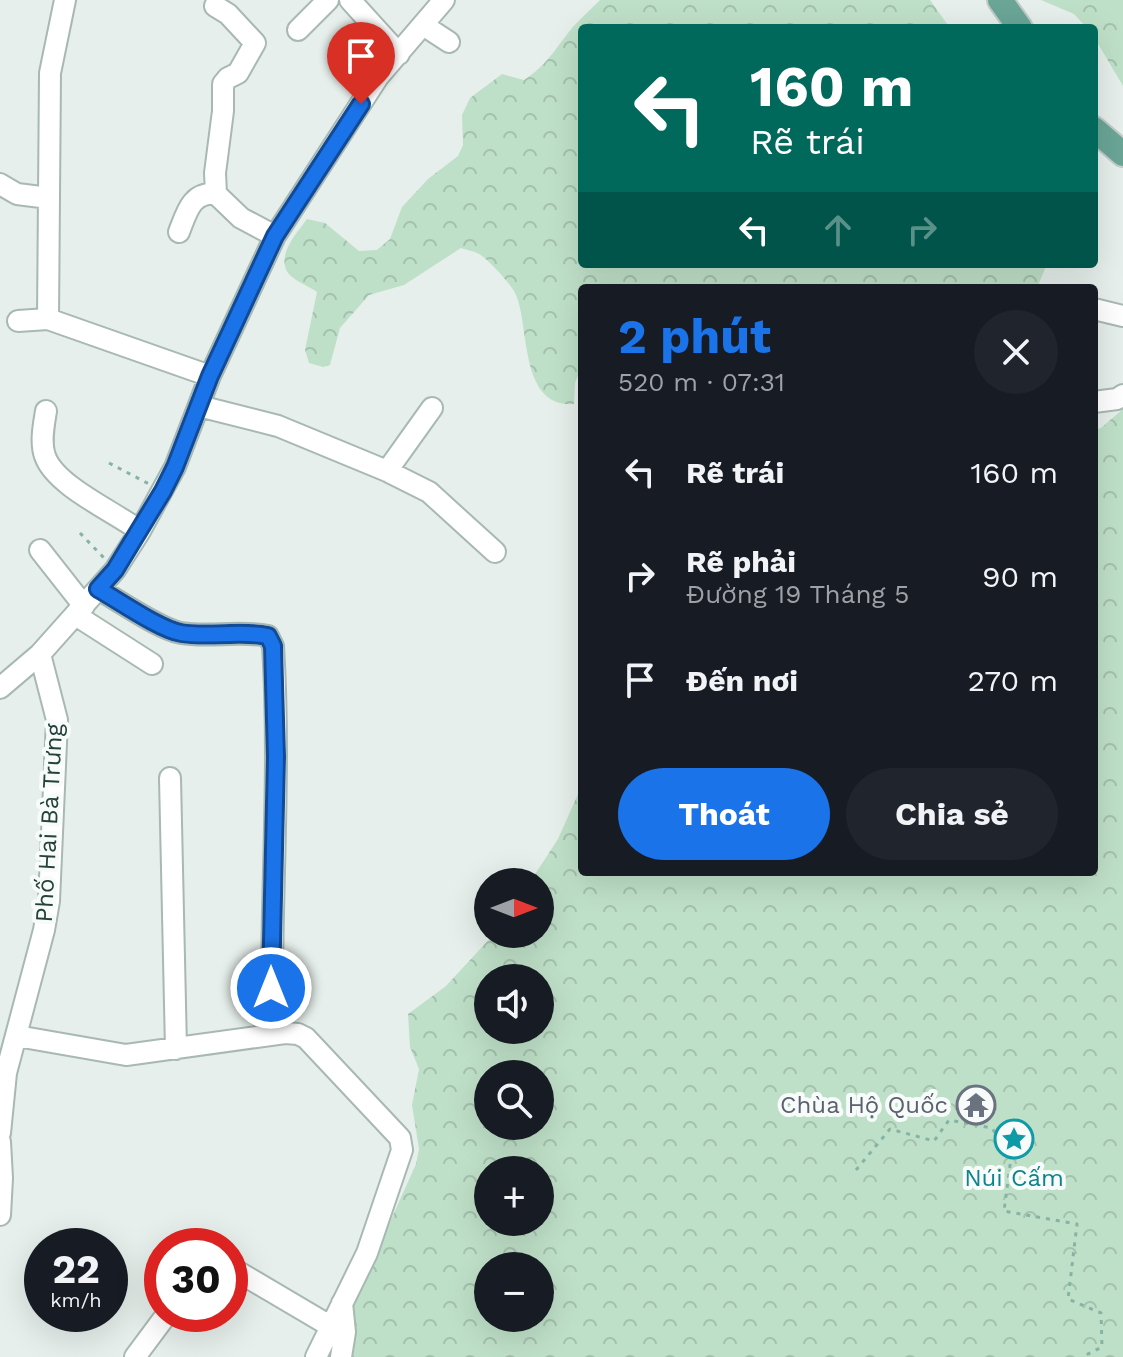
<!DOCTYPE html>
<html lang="vi">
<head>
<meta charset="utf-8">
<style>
  body { margin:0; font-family:"Work Sans",sans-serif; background:#20242c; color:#f1f3f6; height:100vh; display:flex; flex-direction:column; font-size:30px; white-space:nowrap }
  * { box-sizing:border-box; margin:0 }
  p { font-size:26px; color:#9ea1a6 }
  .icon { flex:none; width:44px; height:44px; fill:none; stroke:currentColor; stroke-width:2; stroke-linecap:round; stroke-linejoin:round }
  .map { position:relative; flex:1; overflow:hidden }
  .drawer { position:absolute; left:578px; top:284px; width:520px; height:592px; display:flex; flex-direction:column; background:#171b24; border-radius:8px; box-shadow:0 8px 32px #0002 }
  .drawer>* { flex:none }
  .guide { position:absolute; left:578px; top:24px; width:520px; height:244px; border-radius:8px; box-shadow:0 8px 32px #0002; background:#00695c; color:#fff; overflow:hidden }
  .needle { width:52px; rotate:90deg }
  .controls { position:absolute; left:474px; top:868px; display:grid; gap:16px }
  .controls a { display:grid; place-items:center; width:80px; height:80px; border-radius:50%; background:#171b24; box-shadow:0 8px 32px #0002; font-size:40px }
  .speed { position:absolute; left:24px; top:1228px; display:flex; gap:16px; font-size:40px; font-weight:700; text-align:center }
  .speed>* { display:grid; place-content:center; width:104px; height:104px; border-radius:50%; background:#171b24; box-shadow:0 8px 32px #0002; line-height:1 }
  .speed small { font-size:20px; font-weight:400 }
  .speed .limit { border:12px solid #d22; background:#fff; color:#111 }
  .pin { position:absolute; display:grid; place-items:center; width:68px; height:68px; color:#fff; margin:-82px -34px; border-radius:50% 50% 50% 0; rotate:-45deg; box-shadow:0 0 8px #0007 }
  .pin .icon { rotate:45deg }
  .me { position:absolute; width:88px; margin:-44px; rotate:0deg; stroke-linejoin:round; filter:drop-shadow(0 0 6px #0008) }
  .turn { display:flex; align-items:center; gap:28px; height:168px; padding:0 40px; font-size:36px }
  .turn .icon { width:104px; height:104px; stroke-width:2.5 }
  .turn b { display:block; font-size:56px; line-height:68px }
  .lanes { display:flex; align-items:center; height:76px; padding:0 40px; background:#0003; justify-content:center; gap:40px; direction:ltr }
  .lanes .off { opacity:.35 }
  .round { display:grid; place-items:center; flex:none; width:84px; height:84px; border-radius:42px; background:#20242c }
  .headline { display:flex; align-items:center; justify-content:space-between; height:136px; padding:0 40px }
  h1 { font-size:48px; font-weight:700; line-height:60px; color:#1a73e8 }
  .button { display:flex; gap:16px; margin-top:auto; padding:16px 40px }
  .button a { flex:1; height:92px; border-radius:48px; background:#1a73e8; color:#fff; font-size:32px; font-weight:700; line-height:92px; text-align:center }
  .button a+a { background:#20242c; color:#f1f3f6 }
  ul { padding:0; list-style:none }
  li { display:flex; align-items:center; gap:24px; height:104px; padding:0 40px }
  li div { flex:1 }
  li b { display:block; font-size:30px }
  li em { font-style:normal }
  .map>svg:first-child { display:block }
  .forest { fill:url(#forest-crowns); fill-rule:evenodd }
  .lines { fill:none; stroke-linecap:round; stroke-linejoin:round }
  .minor-casing { stroke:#a8b8b2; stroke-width:24 }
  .major-casing { stroke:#c2cac8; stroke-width:28 }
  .path { stroke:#86b3a5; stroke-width:3; stroke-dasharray:4 6; stroke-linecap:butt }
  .minor { stroke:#fff; stroke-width:20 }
  .major { stroke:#6aa596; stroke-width:24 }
  .route-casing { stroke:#114b97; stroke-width:20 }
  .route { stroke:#1a73e8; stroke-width:14 }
  .labels { text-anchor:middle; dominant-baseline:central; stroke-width:8; stroke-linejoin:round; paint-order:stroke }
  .street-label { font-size:24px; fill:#24423a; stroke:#f7fbf9 }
  .worship-label { font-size:24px; fill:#5b616d; stroke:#f7fbf9; text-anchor:end }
  .culture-label { font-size:24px; fill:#0d838f; stroke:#f7fbf9 }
</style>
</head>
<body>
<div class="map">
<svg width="1123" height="1357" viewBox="0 0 1123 1357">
  <defs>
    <pattern id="forest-crowns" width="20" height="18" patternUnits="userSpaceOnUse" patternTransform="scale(2)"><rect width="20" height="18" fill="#bfe0c8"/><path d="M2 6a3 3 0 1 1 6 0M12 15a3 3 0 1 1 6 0" fill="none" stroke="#a4c1ad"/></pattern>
  </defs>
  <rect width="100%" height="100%" fill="#e6efeb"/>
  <path class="forest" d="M600,0H930L950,28H582V264H1047L1037,288H582V365L575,383L574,404C519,408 530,327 516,295C512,285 488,259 479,254C474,251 466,250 461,248L404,285L369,295L340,328L330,365L323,367L309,363L305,350L317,292C309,286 294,281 288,273C276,255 297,233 307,219L325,223L359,251L377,250L390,239L402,207L428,179L458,156L463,145L462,115L470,98L502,74L524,80C546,66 556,48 572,28C581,18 591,9 600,0Z
    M1041,0H1123V86L1094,37V28H1087L1074,14Z
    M1123,409V1357H320L353,1301L364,1286L372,1262L416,1164L419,1149L412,1105L419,1069L410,1047L408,1014L446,986L494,934H540V882H530L558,839L582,785V872H1094V430L1101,428ZM488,978H540V1030H488ZM488,1074H540V1126H488ZM488,1170H540V1222H488ZM488,1266H540V1318H488Z"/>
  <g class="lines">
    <defs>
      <path id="minor" d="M65,0L50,73L48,319L210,376
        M350,0L399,54
        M215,6L228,14L255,43L238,73L228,78L223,84V111L215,173L216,194L241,218L275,236
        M423,25L449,42
        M298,30L328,0
        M0,184L17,194L49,198
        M179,232C187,212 191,192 216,194
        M1094,309L1123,316
        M18,321L48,319
        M1094,402L1117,399L1123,395
        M199,406L278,426L387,471L429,492L495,552
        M46,411C44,424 40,442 45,456C55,486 115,512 140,531
        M387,471L432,408
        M40,550L84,606
        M98,589C118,600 159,629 181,633C209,638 239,630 268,636L273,646C281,775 270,905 272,1035
        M77,616L152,664
        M0,688L40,654L115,570L140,531L175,467L210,376L275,236L378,77L444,0
        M170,778L176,1049
        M17,1036L126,1055L285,1033L298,1034L306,1038L400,1138L402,1150L367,1253L316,1357
        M0,1133L6,1073L44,930L49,901L57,720L40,654
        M0,1142L2,1178L0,1215
        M230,1267L330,1326
        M135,1357L167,1314
        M341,1357L345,1332L342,1303"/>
      <path id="major" d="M1000,0L1020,28
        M1094,129L1123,154"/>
    </defs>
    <use href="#minor" class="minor-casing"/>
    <use href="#major" class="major-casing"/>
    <path class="path" d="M339,56L364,70
      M109,463L149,484
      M80,533L104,558
      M856,1170L890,1129L934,1141L949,1120L992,1128L1011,1158L1004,1211L1077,1224L1068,1299L1101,1313L1102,1347L1082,1357"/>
    <use href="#minor" class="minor"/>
    <use href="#major" class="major"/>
  </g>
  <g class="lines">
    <defs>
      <path id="route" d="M271,988L276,757L273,646L268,636C239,630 209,638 181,633C159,629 118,600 98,589L115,570L163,491L175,467L210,376L275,236L361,104"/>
    </defs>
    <use href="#route" class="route-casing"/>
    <use href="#route" class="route"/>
  </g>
  <defs>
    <symbol id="temple-ring" viewBox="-11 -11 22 22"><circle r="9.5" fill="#f7fbf9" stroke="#6b7280" stroke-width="1.5"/><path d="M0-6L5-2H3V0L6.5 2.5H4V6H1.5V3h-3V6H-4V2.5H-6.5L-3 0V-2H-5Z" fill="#6b7280"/></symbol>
    <symbol id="sight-ring" viewBox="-11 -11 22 22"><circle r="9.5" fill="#f7fbf9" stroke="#0f9aa8" stroke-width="1.5"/><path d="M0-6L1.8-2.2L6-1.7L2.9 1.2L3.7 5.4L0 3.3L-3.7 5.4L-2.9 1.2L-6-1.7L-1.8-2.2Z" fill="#0f9aa8"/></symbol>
  </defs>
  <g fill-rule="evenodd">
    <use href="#temple-ring" x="954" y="1083" width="44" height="44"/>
    <use href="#sight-ring" x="992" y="1117" width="44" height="44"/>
  </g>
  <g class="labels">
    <g class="street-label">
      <text transform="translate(49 823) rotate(-87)">Phố Hai Bà Trưng</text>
    </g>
    <g class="worship-label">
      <text x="948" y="1105">Chùa Hộ Quốc</text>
    </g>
    <g class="culture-label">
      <text x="1014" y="1178">Núi Cấm</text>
    </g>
  </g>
</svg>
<div class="controls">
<a><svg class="needle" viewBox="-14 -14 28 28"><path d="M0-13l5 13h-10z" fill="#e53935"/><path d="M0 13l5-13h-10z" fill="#9ea1a6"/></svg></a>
<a><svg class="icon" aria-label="sound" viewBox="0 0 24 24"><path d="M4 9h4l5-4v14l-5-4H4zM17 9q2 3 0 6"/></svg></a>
<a><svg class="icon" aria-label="search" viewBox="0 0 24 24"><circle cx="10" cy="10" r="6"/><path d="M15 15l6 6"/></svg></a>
<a>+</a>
<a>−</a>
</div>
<div class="speed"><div>22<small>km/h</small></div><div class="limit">30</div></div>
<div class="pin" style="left:361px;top:104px;background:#d93025"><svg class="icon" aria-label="arrive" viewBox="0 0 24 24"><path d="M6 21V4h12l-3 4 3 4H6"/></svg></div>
<svg class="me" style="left:271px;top:988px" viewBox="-20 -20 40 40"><circle r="17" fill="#1a73e8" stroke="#fff" stroke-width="3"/><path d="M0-11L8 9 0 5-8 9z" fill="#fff"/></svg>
<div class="guide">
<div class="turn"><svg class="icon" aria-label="left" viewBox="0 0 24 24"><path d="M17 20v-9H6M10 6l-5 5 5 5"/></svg><div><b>160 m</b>Rẽ trái</div></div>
<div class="lanes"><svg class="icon" aria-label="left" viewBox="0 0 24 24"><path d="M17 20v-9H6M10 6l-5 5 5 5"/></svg><svg class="icon off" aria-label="ahead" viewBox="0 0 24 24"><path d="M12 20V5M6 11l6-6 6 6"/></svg><svg class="icon off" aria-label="right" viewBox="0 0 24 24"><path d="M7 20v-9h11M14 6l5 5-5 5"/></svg></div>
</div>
<section class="drawer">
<div class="headline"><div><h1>2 phút</h1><p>520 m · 07:31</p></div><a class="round"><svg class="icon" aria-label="close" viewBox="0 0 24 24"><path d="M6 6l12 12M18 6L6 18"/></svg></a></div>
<ul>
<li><svg class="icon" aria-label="left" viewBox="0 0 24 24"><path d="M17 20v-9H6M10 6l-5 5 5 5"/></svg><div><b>Rẽ trái</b></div><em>160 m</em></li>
<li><svg class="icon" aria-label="right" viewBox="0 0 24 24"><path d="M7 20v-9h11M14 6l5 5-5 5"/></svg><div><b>Rẽ phải</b><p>Đường 19 Tháng 5</p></div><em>90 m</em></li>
<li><svg class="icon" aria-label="arrive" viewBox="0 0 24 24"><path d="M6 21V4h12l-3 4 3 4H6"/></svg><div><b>Đến nơi</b></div><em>270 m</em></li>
</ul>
<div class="button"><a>Thoát</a><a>Chia sẻ</a></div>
</section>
</div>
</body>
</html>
